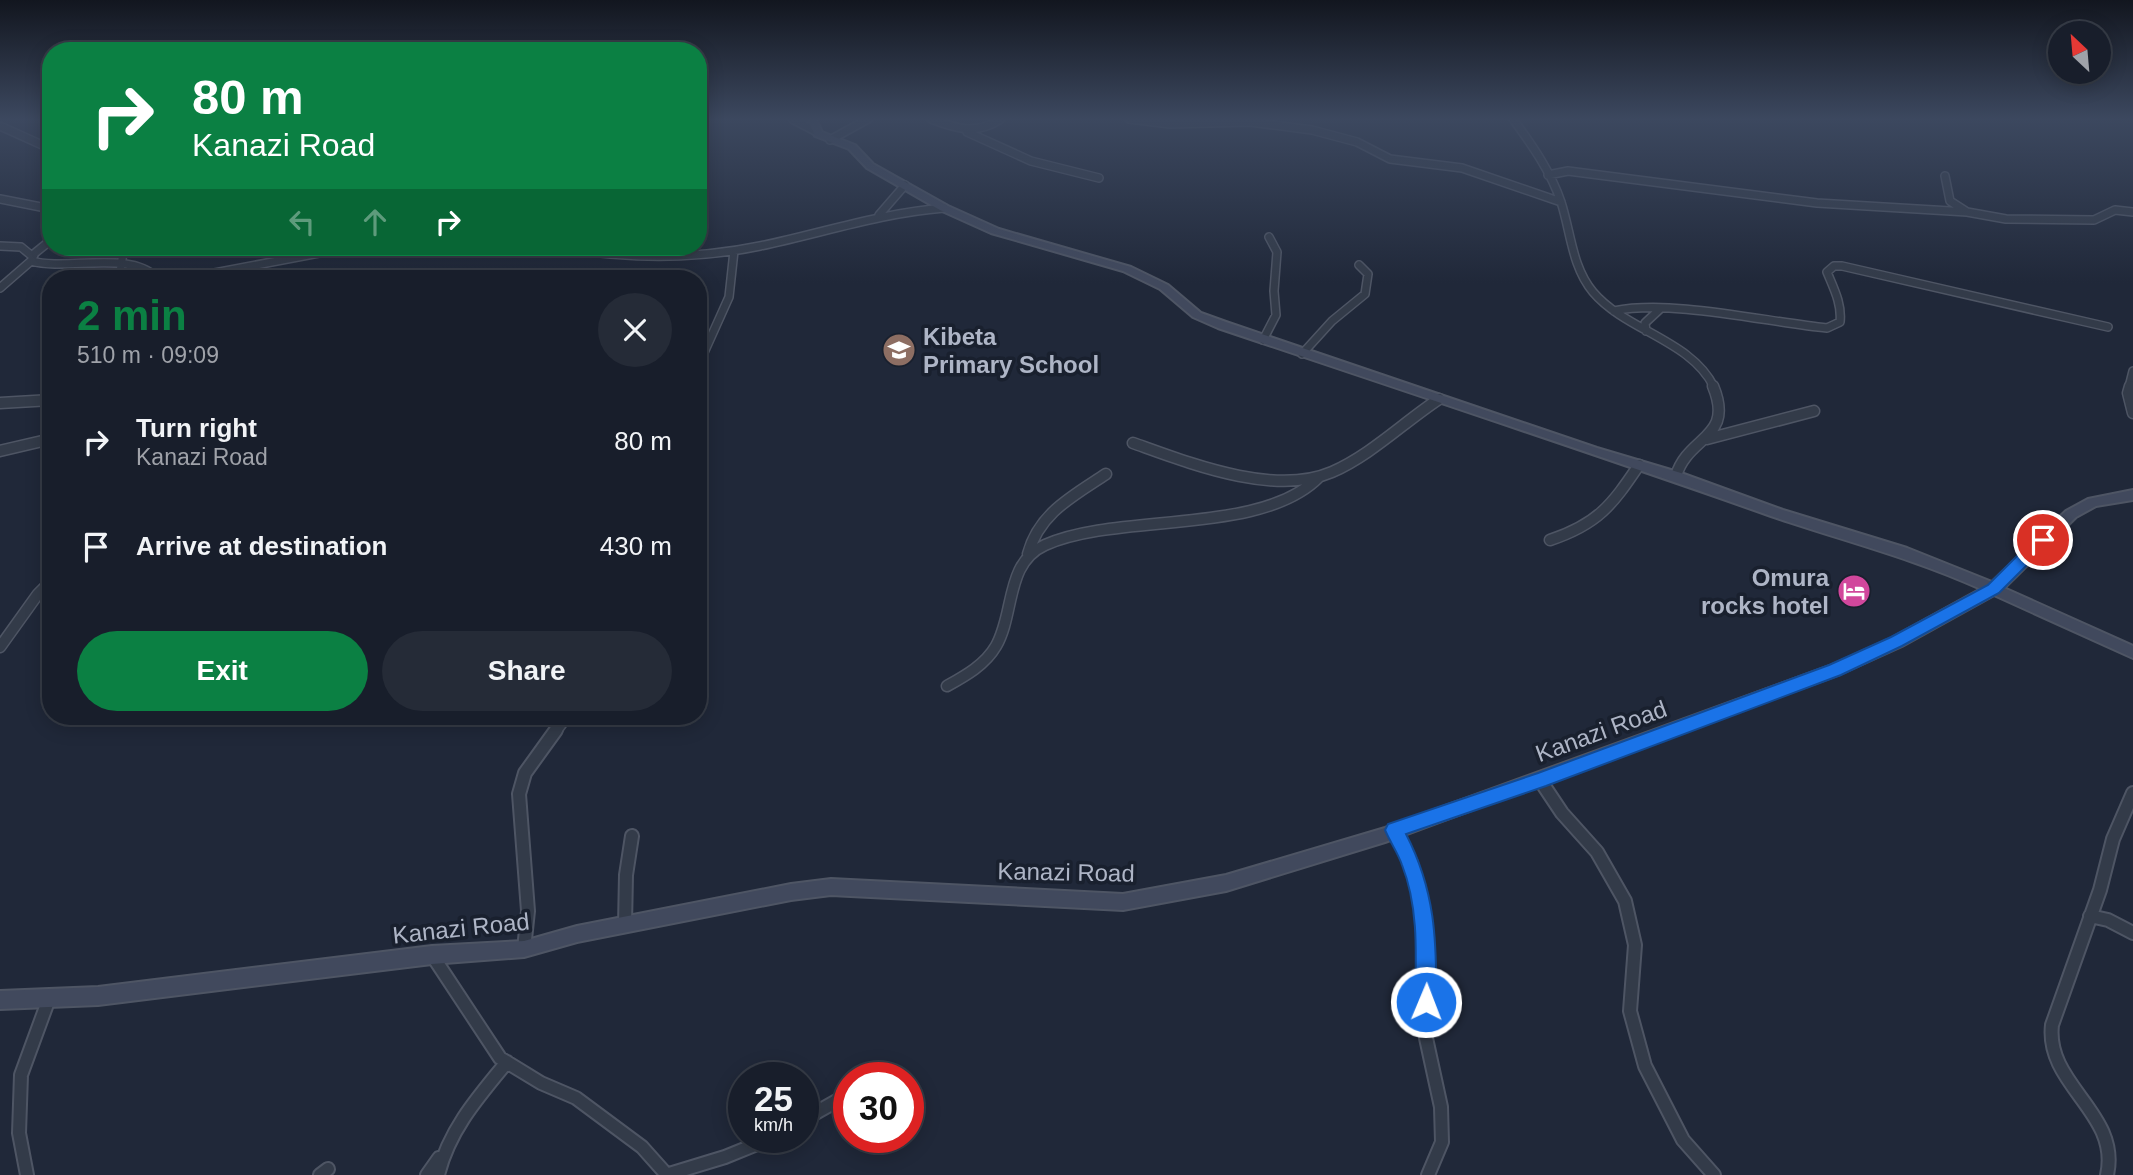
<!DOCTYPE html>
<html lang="en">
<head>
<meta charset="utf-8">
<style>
  body { margin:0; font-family:Helvetica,sans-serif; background:#252b37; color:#f1f3f6; height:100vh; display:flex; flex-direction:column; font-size:26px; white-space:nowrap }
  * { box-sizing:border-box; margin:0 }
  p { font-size:23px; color:#9fa2a9 }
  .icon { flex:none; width:38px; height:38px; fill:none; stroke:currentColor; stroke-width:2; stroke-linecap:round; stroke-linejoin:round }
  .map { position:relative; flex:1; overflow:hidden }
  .panel { position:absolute; left:42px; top:270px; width:665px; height:455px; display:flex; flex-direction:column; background:#181e2b; border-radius:28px; box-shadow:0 4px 18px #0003,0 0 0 2px #363c47 }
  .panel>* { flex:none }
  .top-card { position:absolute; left:42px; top:42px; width:665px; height:214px; border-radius:28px; box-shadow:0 4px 18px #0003,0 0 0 2px #363c47; background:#0b8043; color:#fff; overflow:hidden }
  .needle { width:46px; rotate:334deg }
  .tools { position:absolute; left:2048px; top:21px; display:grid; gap:14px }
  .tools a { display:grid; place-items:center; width:63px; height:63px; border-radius:50%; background:#181e2b; box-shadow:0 4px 18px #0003,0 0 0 2px #363c47; font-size:35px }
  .speed { position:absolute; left:728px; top:1062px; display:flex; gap:14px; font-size:35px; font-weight:700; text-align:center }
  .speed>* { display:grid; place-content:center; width:91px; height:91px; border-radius:50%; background:#181e2b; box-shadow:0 4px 18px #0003,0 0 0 2px #363c47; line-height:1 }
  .speed small { font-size:18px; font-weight:400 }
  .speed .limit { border:10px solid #d22; background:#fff; color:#111 }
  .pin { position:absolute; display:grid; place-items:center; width:60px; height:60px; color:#fff; margin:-30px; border:4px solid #fff; border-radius:50%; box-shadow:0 2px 7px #0007 }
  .me { position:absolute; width:77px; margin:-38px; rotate:1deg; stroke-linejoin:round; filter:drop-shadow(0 0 5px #0008) }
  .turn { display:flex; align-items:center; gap:24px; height:147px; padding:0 35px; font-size:32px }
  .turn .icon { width:91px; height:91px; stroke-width:2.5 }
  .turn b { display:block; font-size:49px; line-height:60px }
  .lanes { display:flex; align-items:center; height:66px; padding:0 35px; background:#0003; justify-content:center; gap:35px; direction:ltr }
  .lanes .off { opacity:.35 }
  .round { display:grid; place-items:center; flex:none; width:74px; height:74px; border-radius:37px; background:#252b37 }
  .overview { display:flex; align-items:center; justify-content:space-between; height:119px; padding:0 35px }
  h1 { font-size:42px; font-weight:600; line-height:52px; color:#0b8043 }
  .action { display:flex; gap:14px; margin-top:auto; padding:14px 35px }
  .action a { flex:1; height:80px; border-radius:42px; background:#0b8043; color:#fff; font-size:28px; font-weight:600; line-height:80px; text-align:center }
  .action a+a { background:#252b37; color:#f1f3f6 }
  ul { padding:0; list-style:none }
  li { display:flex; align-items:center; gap:21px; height:105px; padding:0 35px }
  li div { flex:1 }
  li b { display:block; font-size:26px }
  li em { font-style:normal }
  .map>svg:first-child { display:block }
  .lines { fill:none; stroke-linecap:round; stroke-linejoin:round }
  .street-far2-casing { stroke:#4e5564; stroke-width:10 }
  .street-far1-casing { stroke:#4e5564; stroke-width:13 }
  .street-casing { stroke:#4e5564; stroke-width:16 }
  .secondary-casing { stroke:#4e5564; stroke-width:4 }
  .street-far2 { stroke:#333b49; stroke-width:7 }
  .street-far1 { stroke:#333b49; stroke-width:10 }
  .street { stroke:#333b49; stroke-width:12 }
  .secondary { fill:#41495d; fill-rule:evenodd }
  .route { fill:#1a73e8; stroke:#114b97; stroke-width:2 }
  .labels { text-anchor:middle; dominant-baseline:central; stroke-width:7; stroke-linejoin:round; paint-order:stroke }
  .poi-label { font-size:24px; font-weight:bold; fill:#aeb5c6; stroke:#19202e; text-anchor:start }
  .street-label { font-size:24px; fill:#aeb5c6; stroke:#19202e }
</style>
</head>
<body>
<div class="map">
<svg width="2133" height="1175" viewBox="0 0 2133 1175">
  <rect width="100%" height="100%" fill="#202839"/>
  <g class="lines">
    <defs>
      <path id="street-far2" d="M792,119L815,131
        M931,119C957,129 976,135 1001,119
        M1129,119L1170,124L1250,122L1312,130L1357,142L1390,159L1462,168L1561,202
        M1513,119C1532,145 1551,172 1561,202C1571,233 1572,267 1593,292C1626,331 1691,340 1714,387
        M0,126L51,149
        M967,132L1031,161L1099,178
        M830,140L868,119
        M1548,175L1568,171L1817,203L1967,212
        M1945,176L1950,201L1967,212L2006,219L2094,220L2115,210L2133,212
        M0,199L51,209
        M879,215L905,185
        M51,240L35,253L31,261C68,271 130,250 157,278
        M0,246L21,247L32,256
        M557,247C625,259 693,260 760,246C822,233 881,213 944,208
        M119,278L124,247
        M188,278L351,247
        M487,278L490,276
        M0,288L31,261
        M1614,311C1672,299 1766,322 1827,328L1840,322C1842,304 1834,289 1827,272L1834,266H1842L2108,327
        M1646,331L1645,323L1660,309
        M1263,340L1276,315L1274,291L1277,252L1269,237
        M1302,354L1332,321L1365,294L1368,274L1359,265
        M698,366L729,297L734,251
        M2129,387L2133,371"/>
      <path id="street-far1" d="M2130,386L2128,393L2133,413
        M0,403L51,400
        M1707,439L1814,411
        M1133,443C1189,463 1274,497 1332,472C1371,455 1404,422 1439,399
        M0,451L51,439
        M1676,476C1688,435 1735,439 1713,386
        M1550,540C1598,524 1612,505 1639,465
        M1028,554C1039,513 1073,496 1106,474
        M0,647L38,594L51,581
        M947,686C965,676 985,665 996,646C1015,613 1005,563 1045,545C1119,512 1261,536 1319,477
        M555,732L567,716"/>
      <path id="street" d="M1540,780L1562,813L1597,852L1625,901L1635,945L1630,1011L1645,1066L1683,1140L1714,1175
        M1394,830L1411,863L1425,918L1426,1038L1441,1107L1442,1142L1428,1175
        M2090,916L2108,920L2133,933
        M625,925L626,875L632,836
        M524,949L528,911L519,794L525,773L556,730
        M432,955L500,1058L541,1083L576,1098L642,1147L667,1175
        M803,1120L849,1094
        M27,1175L19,1133L21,1075L50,996
        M320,1175L328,1169
        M427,1175L439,1158
        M438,1175C449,1130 478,1097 507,1062
        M666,1175L725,1157L772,1138
        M2107,1175C2121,1113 2045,1085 2052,1025L2100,890L2113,839L2133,793"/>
      <path id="secondary" d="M808,119H816L822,132L855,145L873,164L948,206L999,229L1131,267L1168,285L1201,313L1226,322L1597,448L1681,473L1783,510L1907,548L1992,582L2066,511L2088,499L2133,490V500L2096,506L2076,517L2004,588L2133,646V658L1994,595L1902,646L1840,674L1385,842L1226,891L1123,910L831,895L791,900L577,942L524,957L432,964L98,1005L0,1009V991L98,987L432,946L524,941L577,926L791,884L831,879L1123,894L1226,875L1385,828L1830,666L1892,638L1981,589C1913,558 1841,540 1771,516C1587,451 1402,390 1218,328L1193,317L1160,289L1123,271L991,233L940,210L867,168L849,149L815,136Z"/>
    </defs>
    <use href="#street-far2" class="street-far2-casing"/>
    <use href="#street-far1" class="street-far1-casing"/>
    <use href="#street" class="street-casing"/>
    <use href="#secondary" class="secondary-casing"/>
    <use href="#street-far2" class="street-far2"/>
    <use href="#street-far1" class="street-far1"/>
    <use href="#street" class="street"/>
    <use href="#secondary" class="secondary"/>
  </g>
  <linearGradient id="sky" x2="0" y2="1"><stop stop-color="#12161f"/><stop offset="0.42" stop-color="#3c485f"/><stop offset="1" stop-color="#3c485f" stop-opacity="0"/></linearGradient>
  <rect width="2133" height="283" fill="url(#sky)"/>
  <path class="route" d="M2043,535L2048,536L2050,540L2048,544L1999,593L1902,646L1841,675L1546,786L1406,834C1435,890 1437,940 1436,1002L1433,1009L1426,1012L1418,1009L1415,1002C1416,956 1419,908 1402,865C1398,853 1390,842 1385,830L1388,824L1538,773L1829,665L1891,637L1988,585L2037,536Z"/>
  <defs>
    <symbol id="school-disc" viewBox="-11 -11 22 22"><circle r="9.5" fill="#8d6e63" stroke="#19202e"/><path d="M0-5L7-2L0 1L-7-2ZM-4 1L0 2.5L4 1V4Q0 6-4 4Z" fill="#fff"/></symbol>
    <symbol id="hotel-disc" viewBox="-11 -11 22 22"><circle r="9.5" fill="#d1479c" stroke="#19202e"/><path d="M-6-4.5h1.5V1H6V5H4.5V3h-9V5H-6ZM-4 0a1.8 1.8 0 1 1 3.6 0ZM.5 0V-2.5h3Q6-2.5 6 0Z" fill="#fff"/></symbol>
  </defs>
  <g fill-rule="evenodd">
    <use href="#school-disc" x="880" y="331" width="38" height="38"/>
    <use href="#hotel-disc" x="1835" y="572" width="38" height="38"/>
  </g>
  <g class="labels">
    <g class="poi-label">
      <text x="923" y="336">Kibeta<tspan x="923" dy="28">Primary School</tspan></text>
      <text x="1829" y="577" text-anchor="end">Omura<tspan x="1829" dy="28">rocks hotel</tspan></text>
    </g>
    <g class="street-label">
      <text transform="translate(1601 731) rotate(-20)">Kanazi Road</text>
      <text transform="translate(1066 872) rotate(1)">Kanazi Road</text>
      <text transform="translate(461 928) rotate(-6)">Kanazi Road</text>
    </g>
  </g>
</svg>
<div class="tools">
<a><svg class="needle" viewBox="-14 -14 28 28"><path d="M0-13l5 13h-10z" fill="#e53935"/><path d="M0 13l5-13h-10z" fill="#9fa2a9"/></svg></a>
</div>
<div class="speed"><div>25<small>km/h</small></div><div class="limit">30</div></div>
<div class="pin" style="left:2043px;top:540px;background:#d93025"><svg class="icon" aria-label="arrive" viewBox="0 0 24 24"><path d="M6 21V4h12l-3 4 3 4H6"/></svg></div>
<svg class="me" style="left:1426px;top:1002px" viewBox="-20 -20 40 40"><circle r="17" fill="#1a73e8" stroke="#fff" stroke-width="3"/><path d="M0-11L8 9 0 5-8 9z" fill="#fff"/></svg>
<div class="top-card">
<div class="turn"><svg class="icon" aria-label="right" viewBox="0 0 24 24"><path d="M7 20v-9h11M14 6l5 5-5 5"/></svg><div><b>80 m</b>Kanazi Road</div></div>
<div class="lanes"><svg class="icon off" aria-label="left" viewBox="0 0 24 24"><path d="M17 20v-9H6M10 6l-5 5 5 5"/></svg><svg class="icon off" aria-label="ahead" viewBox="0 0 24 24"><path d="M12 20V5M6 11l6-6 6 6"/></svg><svg class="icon" aria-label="right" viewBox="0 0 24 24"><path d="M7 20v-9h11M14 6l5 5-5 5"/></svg></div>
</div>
<section class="panel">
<div class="overview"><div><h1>2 min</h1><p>510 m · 09:09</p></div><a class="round"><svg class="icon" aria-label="close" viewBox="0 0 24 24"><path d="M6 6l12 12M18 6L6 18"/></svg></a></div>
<ul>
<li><svg class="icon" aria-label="right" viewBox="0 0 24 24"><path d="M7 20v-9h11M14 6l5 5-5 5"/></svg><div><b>Turn right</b><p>Kanazi Road</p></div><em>80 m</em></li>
<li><svg class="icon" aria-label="arrive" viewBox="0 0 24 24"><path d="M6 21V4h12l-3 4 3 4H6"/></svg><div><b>Arrive at destination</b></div><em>430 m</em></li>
</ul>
<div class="action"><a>Exit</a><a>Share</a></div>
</section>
</div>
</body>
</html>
